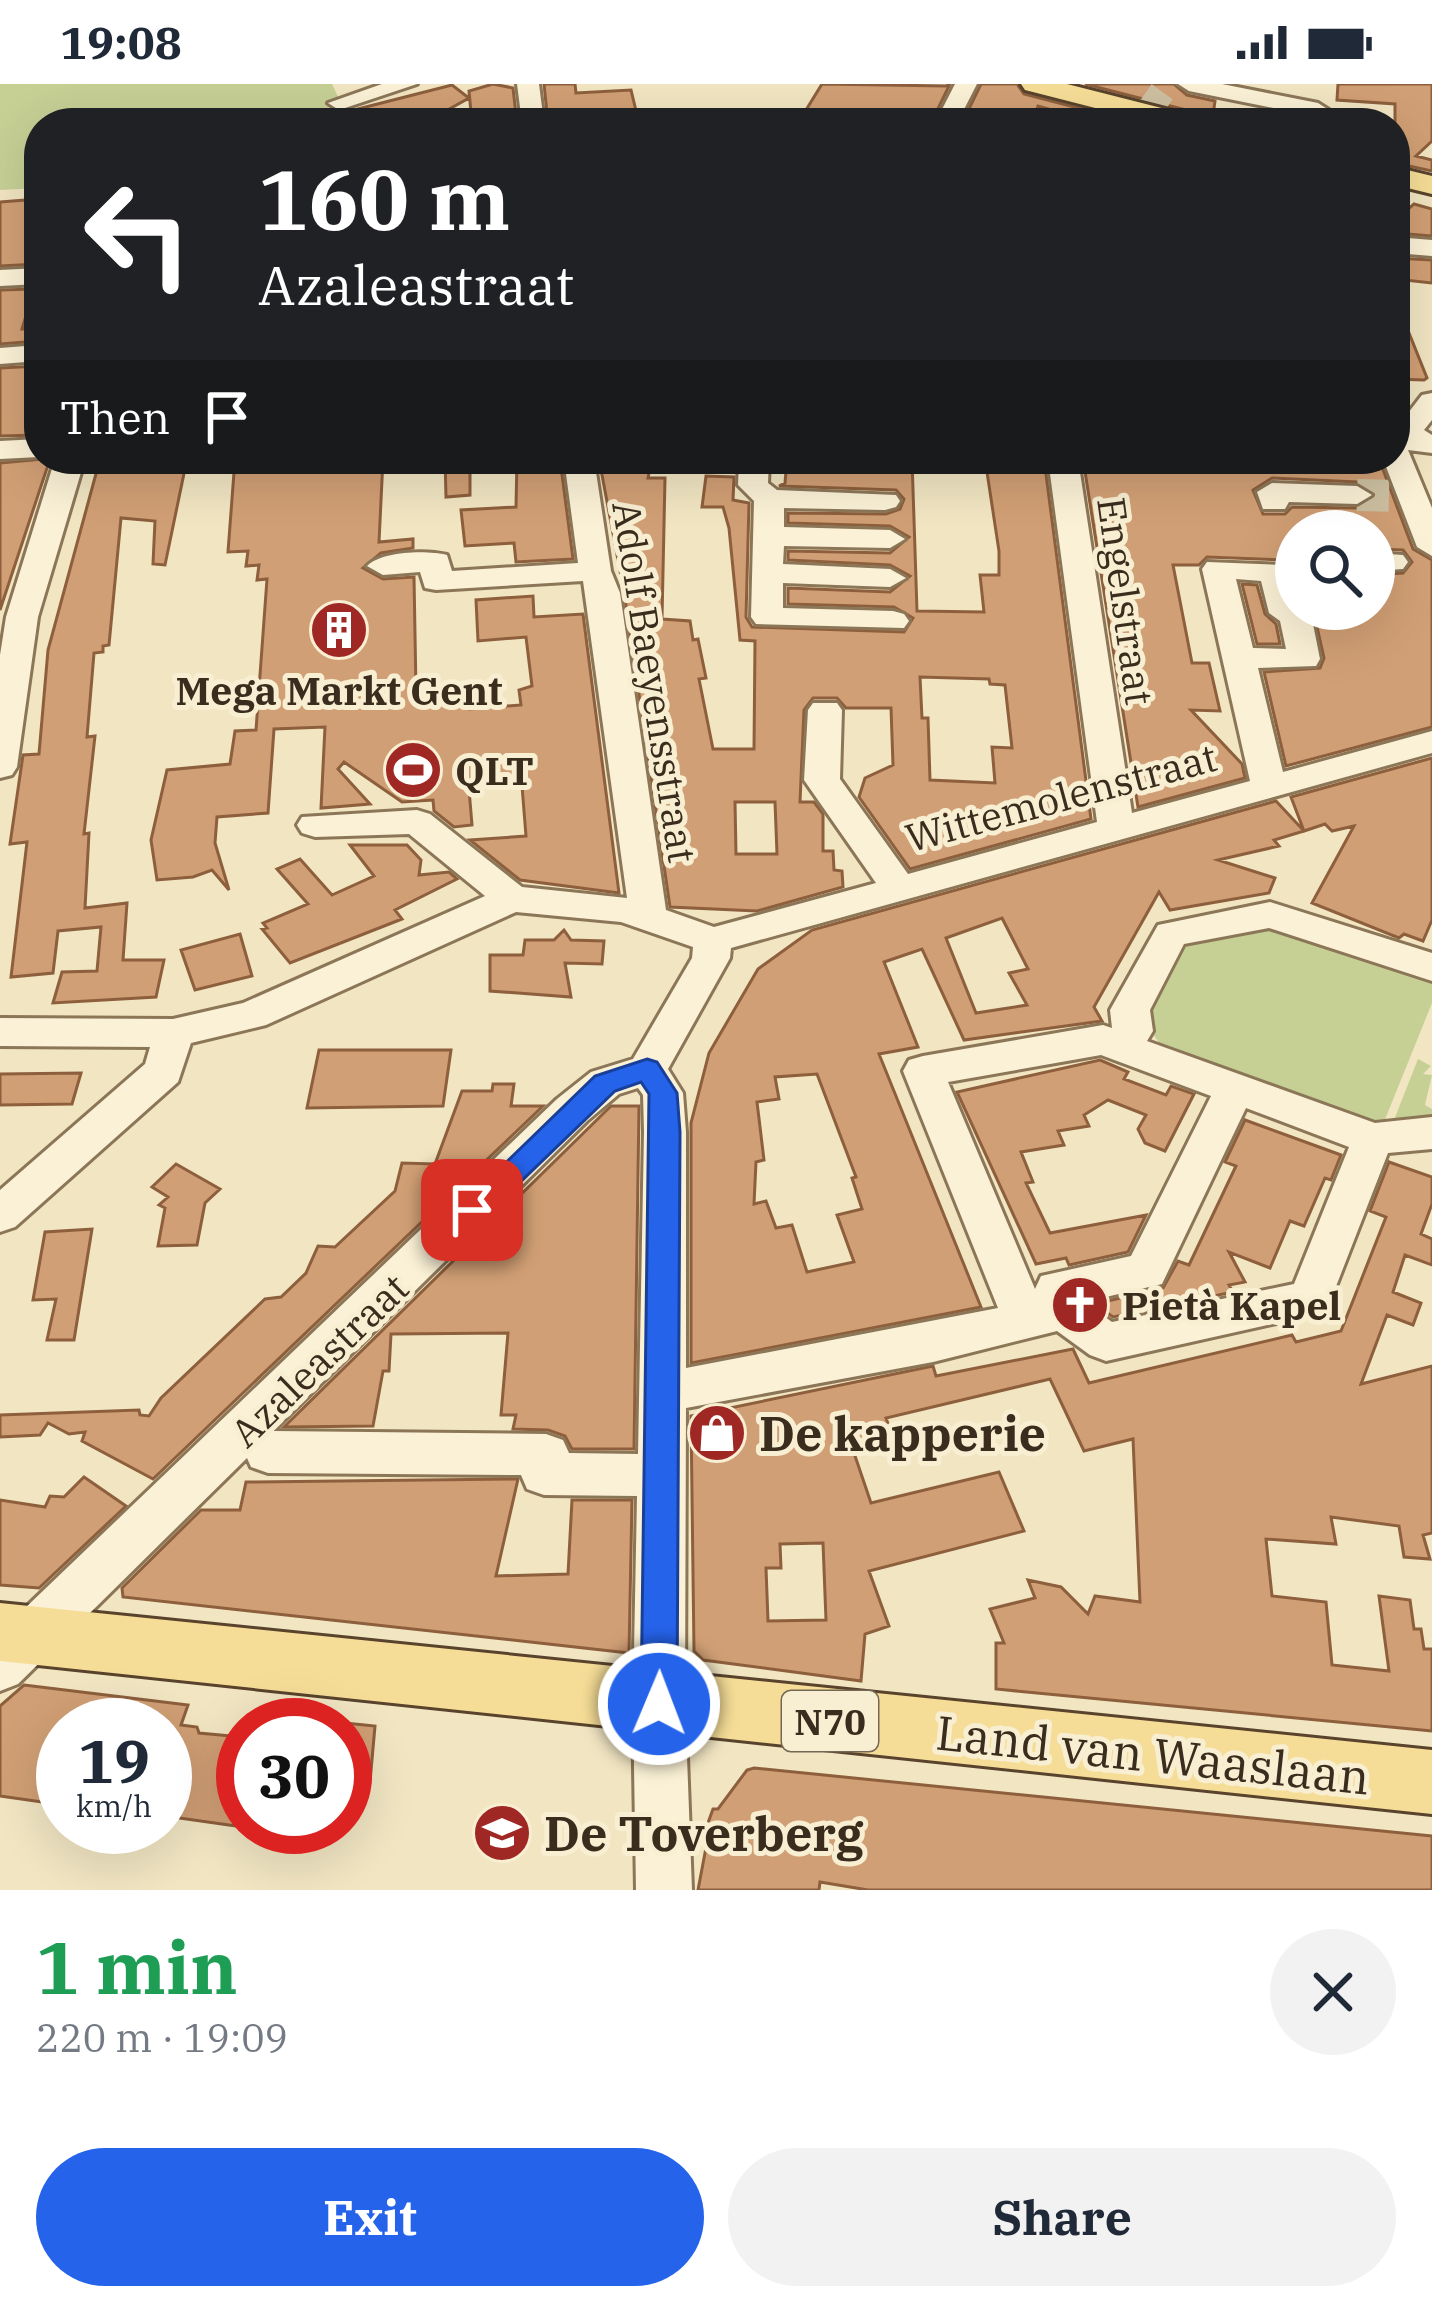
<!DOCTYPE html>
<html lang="en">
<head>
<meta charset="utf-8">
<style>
  body { margin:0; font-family:"IBM Plex Serif",serif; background:#f2f2f3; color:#1f2937; height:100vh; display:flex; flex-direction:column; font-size:45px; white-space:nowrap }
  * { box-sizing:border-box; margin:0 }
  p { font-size:39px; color:#747a83 }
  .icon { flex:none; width:66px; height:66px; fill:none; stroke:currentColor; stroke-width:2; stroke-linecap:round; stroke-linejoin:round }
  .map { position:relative; height:1806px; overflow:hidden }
  .panel { display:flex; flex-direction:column; background:#fff; flex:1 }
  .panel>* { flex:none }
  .top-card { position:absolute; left:24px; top:24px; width:1386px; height:366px; border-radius:48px; box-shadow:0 12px 48px #0002; background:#202124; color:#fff; overflow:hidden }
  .buttons { position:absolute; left:1275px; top:426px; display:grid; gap:24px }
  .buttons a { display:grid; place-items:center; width:120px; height:120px; border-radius:50%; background:#fff; box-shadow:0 12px 48px #0002; font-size:60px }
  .speed { position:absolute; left:36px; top:1614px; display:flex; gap:24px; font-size:60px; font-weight:700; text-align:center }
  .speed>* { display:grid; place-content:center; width:156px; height:156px; border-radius:50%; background:#fff; box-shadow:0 12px 48px #0002; line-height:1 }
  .speed small { font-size:30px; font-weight:400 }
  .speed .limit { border:18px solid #d22; background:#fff; color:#111 }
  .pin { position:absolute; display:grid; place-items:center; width:102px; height:102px; color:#fff; margin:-51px; border-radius:24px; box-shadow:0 6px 18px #0006 }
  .me { position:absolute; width:132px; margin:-66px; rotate:1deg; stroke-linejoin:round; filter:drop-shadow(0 0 9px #0008) }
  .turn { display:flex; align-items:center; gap:42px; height:252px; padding:0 36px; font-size:54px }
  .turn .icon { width:156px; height:156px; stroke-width:2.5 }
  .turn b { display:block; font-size:84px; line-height:102px }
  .then { display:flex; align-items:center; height:114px; padding:0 36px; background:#0003; gap:24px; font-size:45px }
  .round { display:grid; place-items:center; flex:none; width:126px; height:126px; border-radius:63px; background:#f2f2f3 }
  .headline { display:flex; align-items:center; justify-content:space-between; height:204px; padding:0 36px }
  h1 { font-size:72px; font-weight:700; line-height:90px; color:#1e9e55 }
  .primary-button { display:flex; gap:24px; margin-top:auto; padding:24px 36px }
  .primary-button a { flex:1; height:138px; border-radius:72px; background:#2563eb; color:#fff; font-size:48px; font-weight:700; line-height:138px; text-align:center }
  .primary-button a+a { background:#f2f2f3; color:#1f2937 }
  .status { display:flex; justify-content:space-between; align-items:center; height:84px; padding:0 60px; background:#fff; direction:ltr }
  .status svg { height:33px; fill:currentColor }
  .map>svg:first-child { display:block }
  .green { fill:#c6d095 }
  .building { fill:#d19f75; stroke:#8d5f3c; stroke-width:3; fill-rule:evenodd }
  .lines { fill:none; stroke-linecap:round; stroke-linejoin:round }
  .minor-tunnel-far1 { stroke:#cdc0a1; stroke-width:26; stroke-dasharray:26 12; stroke-linecap:butt }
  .minor-tunnel { stroke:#cdc0a1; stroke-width:32; stroke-dasharray:32 15; stroke-linecap:butt }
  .minor-casing { stroke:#8c7658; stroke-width:6 }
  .major-casing { stroke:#59432c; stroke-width:6 }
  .minor { fill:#fbf1d6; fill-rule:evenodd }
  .major { fill:#f6dd97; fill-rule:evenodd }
  .route { fill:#2563eb; stroke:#184099; stroke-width:3 }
  .labels { text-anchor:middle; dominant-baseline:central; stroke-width:10; stroke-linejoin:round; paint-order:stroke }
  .shield { fill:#f8eed2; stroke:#746753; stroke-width:3 }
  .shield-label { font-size:36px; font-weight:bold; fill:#3b2d1d }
  .street-label { font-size:39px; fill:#3b2d1d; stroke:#f8eed2 }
  .poi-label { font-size:39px; font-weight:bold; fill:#3b2d1d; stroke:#f8eed2; text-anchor:start }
  .near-poi-label { font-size:48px; font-weight:bold; fill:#3b2d1d; stroke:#f8eed2; text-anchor:start }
  .near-street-label { font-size:48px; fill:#3b2d1d; stroke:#f8eed2 }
</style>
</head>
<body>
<div class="status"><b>19:08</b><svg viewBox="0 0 49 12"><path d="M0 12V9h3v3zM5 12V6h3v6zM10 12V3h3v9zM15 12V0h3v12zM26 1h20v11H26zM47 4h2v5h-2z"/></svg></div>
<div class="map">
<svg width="1432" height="1806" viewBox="0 0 1432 1806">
  <rect width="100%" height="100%" fill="#f1e5c2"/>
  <path class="green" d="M0,0H332L342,21L271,39H39V104L0,106Z
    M1271,838L1432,897V919L1384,1038L1364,1042L1167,970L1143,936L1182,854Z
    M1418,975L1431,982L1423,990L1432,991L1425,1021L1432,1025V1037L1394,1036Z"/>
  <path class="building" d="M493,0L513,4L517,39H472L469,7Z
    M544,0H575L576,9L631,6L639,39H548Z
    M822,0L946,2L950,0L931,39H798Z
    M981,0H1017L1024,10L1136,39H1075L1077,33L1038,22L1034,35L1021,39H962Z
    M1085,0H1174L1187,11L1215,17L1212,39H1205L1198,29Z
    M1338,0H1432V57L1416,72L1432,76V87L1395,79V20L1337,16Z
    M452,1L469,14L424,39L350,27Z
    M39,115L27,179L39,178V180L0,182V118Z
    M1414,120L1432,125V152L1395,149V137Z
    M1395,174L1432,176V199L1395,195Z
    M34,205L22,245H39V257L0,260V206Z
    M1395,214L1427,294L1424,296L1395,295Z
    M39,282V351L0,352V284Z
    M43,375H50L0,526V379Z
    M100,375H187L165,481L153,480L155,437L121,434L109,561L103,562V568L94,569L87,653L95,652L84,750L89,749L85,824L127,819L123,876H164L156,913L53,919L62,888L97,887L101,843L58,847L53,889L11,893L27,758L10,760L23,671L39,670L48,566Z
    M235,375H383L379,458L413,455V464L381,469L363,484L383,495L414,493L416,607L470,608V625L521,621L519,606L532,602L526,553L478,557L476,516L533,512L534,533L583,530L619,809L520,796L470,756L526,752L522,702L469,705L472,741L454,743L434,727L433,716L402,718L344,678L338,685L370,720L321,724L325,643L274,645L268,729L217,733L215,759L229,806L212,786L193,793L157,796L151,756L167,686L230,680L235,647L256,646L267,495L257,496L259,481L246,482L248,467L228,468Z
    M445,375H470V411L446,413Z
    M517,375H560L573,475L516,478L514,459L465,462L461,426L516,423Z
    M599,375H652L648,394H665L662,535L690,537L693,556L698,555L706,594L699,595L713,665H754L755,557L740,556L729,444L723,423H702L706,392L734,393L733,416L749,419L746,533L752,543L904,548L913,534L894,523L788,520V504L890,508L910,492L890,481L788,476V467L890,469L909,453L890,442L788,439V429L886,430L900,425L904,415L896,406L779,402L785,399L787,375H912L917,527L984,528L980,491H999V467L985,375H1044L1091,735L910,785L859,713L865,694L893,681L891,624H846L837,614H813L804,626L800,718H814L823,730V767H833L834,786L842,787L843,803L757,827L670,823L624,508ZM920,593L989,595L990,600L1005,601L1012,664L992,663L995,699L930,696L928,634H922ZM735,718H775L777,770H736Z
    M1083,375H1379L1413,465L1432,476V643L1286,682L1264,588L1320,584L1324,574L1313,525H1377L1374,491L1403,489L1412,478L1403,466L1374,465V447H1296V506L1285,476L1207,473L1199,481H1173L1192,579H1209L1220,627L1191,626L1242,680L1245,694L1138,723ZM1272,394L1357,398L1376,413L1357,424L1292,423L1285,430H1263L1253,406Z
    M1242,500L1257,501L1265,530L1276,540L1280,560H1257Z
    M1432,674V836L1423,857L1404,850L1399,854L1312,819L1354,742L1332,747L1325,740L1304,747L1291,713Z
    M1276,717L1304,747L1274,756L1279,762L1218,776L1275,794L1269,809L1170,826L1159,808L1094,923L1102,937L964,956L922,865L884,878L918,963L879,970L981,1223L691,1279V1039L709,969L758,885L812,846ZM1002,834L1028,885L1009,889L1027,921L976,929L946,854ZM817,990L856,1093L852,1094L862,1125L837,1131L854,1178L807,1188L792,1141L776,1144L766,1117L754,1120L756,1078L764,1076L757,1018L779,1015L775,993Z
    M350,761H407L421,776L419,791L449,788L457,795L395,826L402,835L290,879L262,845L267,844L263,839L308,820L277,785L300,775L332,811L374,792Z
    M564,846L571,856L604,857L602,880L565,879L571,913L490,907V871H523L525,856H554Z
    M240,850L252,892L195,906L181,866Z
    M319,966H451L443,1022L307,1024Z
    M1100,976L1128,988L1124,995L1166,1011L1171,1002L1194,1010L1165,1067L1145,1059L1138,1045L1146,1031L1108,1016L1084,1031L1089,1042L1058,1047L1064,1061L1021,1068L1033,1098L1026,1099L1050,1149L1146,1131L1128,1168L1069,1181L1066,1174L1036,1180L957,1008Z
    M81,989L72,1020L0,1021V990Z
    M493,1000H514L511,1022H543L153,1395L82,1357L85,1348L69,1350L48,1339L40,1351L0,1353V1331L139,1326L140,1331L149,1332L161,1314L265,1215L281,1213L306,1189L318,1162L335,1163L395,1107L402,1079L435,1080L462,1007H492Z
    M611,1022H639L634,1365H572L565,1352L548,1346L513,1345L516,1331H501L508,1249L391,1250L389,1287H383L373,1342L284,1343Z
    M1245,1036L1341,1071L1331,1096L1325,1094L1304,1142L1290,1137L1270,1184L1229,1168L1245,1198L1229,1201L1233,1208L1113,1233L1095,1220L1163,1204L1178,1177L1189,1181L1236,1082L1225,1078Z
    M1389,1078L1432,1093V1120L1421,1150L1432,1155V1181L1405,1171L1393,1208L1421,1219L1413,1241L1387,1231L1361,1300L1432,1282V1449L1423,1451L1430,1475L1404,1473L1399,1442L1331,1433L1336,1460L1266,1455L1272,1512L1326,1518L1332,1581L1389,1587L1379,1512L1410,1516L1414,1545H1421L1424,1565H1432V1647L996,1605V1559H1004L990,1525L1035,1514L1028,1496L1061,1503L1088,1530L1095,1512L1140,1518L1133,1355L1084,1367L1050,1295L886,1334L892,1351L885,1353L887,1360L853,1366L871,1419L999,1388L1024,1447L869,1487L889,1542L865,1550L861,1597L703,1576L694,1567L691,1332L933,1282L936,1292L1073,1265L1089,1299L1292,1251L1296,1258L1341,1247L1386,1133L1370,1127ZM823,1459L826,1536L768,1537L766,1484H781L780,1460Z
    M176,1080L220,1105L205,1119L197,1161L158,1162L165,1124L159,1121L168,1113L152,1103Z
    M92,1145L74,1256H47L56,1215L33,1216L45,1148Z
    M84,1393L126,1422L39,1504L0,1501V1416L45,1423L50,1412L64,1413Z
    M518,1395L496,1492L568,1490L572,1416H632L629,1569L123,1513L122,1504L201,1426H240L246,1398Z
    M24,1601L188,1621L181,1641L197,1643L199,1649L243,1653V1743L165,1732V1641H63V1721L0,1712V1622Z
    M345,1639L375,1642L370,1698L345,1695Z
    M754,1684L1432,1752V1806H868L820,1798L819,1806H698L708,1753L704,1750L713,1725H718L747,1686Z"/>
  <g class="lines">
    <path class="minor-tunnel-far1" d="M1147,29L1168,0"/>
    <path class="minor-tunnel" d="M1357,411L1395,412"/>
    <defs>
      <path id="minor" d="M382,0H417L339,26L328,19Z
        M517,0H539L544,39H522Z
        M955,0H977L957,39H935Z
        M1178,0H1222L1318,19L1329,26L1318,33L1189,7Z
        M1395,153L1432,156V172L1395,169Z
        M39,184V200L0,202V186Z
        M39,261V277L0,280V264Z
        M1432,309V336L1424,346L1432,351V369L1408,366L1432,424V472L1417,463L1383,375H1395V359L1405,362L1395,346L1422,311Z
        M39,355V373L0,375V357Z
        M55,375H85L38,533L17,683L12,691L0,694V571L6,533Z
        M564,375H594L611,487L620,509L666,826L714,843L876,799L804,696L808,626L813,619H837L842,626L840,695L908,790L1097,738L1048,375H1078L1132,729L1250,697L1202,485L1207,478L1285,481L1296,525H1308L1311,530L1320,575L1316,582L1258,584L1283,688L1432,647V669L731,864L730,874L668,985L683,1009L686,1048V1284L998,1224L903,987L909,976L923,972L1103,941L1112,944L1110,926L1158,841L1270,818L1432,869V897L1269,844L1184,860L1150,926L1153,947L1147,957L1375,1039L1432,1033V1065L1388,1069L1326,1228L1106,1277L1090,1271L1057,1247L933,1278L686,1324L685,1620L692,1806H636L633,1620L637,1412L544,1411L527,1405L521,1391L268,1389L251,1383L247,1374L18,1600L0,1607V1548L557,1015L591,988L633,975L692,874L693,863L621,838L516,828L266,941L191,959L178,998L15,1143L0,1148V1106L145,980L150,963L0,962V934L173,935L243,919L485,812L409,750L315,753L302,749L297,741L302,733L417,726L430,730L522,803L627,814L583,497L436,506L425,504L420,488L383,491L367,482C382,467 426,466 447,471L452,487L578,479ZM1236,495L1261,497L1269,529L1280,537L1286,565L1253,564ZM1101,971L1211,1012L1131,1172L1041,1192L1035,1205L948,998ZM638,1004L643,1011L644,1048L638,1370L569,1369L563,1356L546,1350L273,1347L587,1037L619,1010ZM1246,1024L1349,1063L1294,1200L1112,1238L1084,1218L1162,1200Z
        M739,375H769L768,399L777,406L896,411L900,417L896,423L885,426L784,424V443L890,446L905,455L890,464L784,462L783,480L890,485L906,494L890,503L783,499V524L893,527L904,530L909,537L904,544L756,540L751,533L754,417L738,401Z
        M1272,399L1357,402L1372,411L1357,420L1289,418L1285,425H1263L1257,408Z
        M1374,469L1403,471L1408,478L1403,485L1374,487Z"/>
      <path id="major" d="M1021,0H1067L1197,33L1201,39H1154L1025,6Z
        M1395,83L1432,92V110L1395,101Z
        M0,1519L1432,1666V1730L0,1577Z"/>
    </defs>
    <use href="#minor" class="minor-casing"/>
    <use href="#major" class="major-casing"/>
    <use href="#minor" class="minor"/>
    <use href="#major" class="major"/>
  </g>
  <path class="route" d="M647,975L657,978L677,1009L680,1048L677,1620L672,1632L659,1637L646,1632L641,1620L649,1010L641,998L615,1007L483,1134H462L457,1126L595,992Z"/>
  <defs>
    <symbol id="building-disc" viewBox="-11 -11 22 22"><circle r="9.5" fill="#9f2824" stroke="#f8eed2"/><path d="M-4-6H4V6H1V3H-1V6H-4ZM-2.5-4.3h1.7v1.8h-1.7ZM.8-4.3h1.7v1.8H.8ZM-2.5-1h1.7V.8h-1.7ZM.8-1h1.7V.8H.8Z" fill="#fff"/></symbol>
    <symbol id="stadium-disc" viewBox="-11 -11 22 22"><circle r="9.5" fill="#9f2824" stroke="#f8eed2"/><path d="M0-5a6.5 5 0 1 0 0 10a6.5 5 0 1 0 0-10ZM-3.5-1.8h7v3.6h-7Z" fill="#fff"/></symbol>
    <symbol id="church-disc" viewBox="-11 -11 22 22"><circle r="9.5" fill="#9f2824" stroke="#f8eed2"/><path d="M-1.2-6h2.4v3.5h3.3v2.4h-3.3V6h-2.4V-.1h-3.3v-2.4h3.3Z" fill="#fff"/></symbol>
    <symbol id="shop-disc" viewBox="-11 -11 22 22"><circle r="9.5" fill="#9f2824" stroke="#f8eed2"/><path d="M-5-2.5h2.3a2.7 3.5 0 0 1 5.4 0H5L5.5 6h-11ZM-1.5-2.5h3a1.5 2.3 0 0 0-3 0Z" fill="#fff"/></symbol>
    <symbol id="school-disc" viewBox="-11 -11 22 22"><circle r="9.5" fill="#9f2824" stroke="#f8eed2"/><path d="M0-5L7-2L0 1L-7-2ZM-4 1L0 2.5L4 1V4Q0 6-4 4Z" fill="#fff"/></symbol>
  </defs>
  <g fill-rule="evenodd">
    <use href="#building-disc" x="306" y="513" width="66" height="66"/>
    <use href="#stadium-disc" x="380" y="653" width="66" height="66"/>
    <use href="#church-disc" x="1047" y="1188" width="66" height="66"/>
    <use href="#shop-disc" x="684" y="1316" width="66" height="66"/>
    <use href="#school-disc" x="469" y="1716" width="66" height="66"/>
  </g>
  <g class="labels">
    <rect class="shield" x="782" y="1607" width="96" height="60" rx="9"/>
    <g class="shield-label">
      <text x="830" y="1637">N70</text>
    </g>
    <g class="street-label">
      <text transform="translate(1126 517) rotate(82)">Engelstraat</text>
      <text transform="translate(655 598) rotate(81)">Adolf Baeyensstraat</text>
      <text transform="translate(1061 713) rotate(-15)">Wittemolenstraat</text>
      <text transform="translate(319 1276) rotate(-44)">Azaleastraat</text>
    </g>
    <g class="poi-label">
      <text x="339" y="606" text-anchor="middle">Mega Markt Gent</text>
      <text x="455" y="686">QLT</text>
      <text x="1122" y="1221">Pietà Kapel</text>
    </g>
    <g class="near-poi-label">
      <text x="759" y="1349">De kapperie</text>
      <text x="544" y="1749">De Toverberg</text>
    </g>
    <g class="near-street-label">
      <text transform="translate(1153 1670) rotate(6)">Land van Waaslaan</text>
    </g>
  </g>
</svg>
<div class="buttons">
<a><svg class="icon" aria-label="search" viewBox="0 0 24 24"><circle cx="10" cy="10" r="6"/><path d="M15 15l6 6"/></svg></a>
</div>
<div class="speed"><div>19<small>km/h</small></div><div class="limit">30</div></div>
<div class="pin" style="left:472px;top:1126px;background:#d93025"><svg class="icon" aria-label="arrive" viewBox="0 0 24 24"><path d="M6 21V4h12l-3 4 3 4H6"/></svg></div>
<svg class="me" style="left:659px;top:1620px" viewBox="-20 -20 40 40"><circle r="17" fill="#2563eb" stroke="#fff" stroke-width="3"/><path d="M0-11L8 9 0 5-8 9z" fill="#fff"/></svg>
<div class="top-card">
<div class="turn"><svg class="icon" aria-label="left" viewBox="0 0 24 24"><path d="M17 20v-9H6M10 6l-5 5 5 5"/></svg><div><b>160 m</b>Azaleastraat</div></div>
<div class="then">Then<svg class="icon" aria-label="arrive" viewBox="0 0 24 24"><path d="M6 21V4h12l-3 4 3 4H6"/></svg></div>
</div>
</div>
<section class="panel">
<div class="headline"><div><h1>1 min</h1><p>220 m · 19:09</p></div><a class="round"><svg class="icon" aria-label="close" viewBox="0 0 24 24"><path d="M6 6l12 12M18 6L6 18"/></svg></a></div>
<div class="primary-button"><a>Exit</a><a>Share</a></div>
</section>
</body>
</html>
